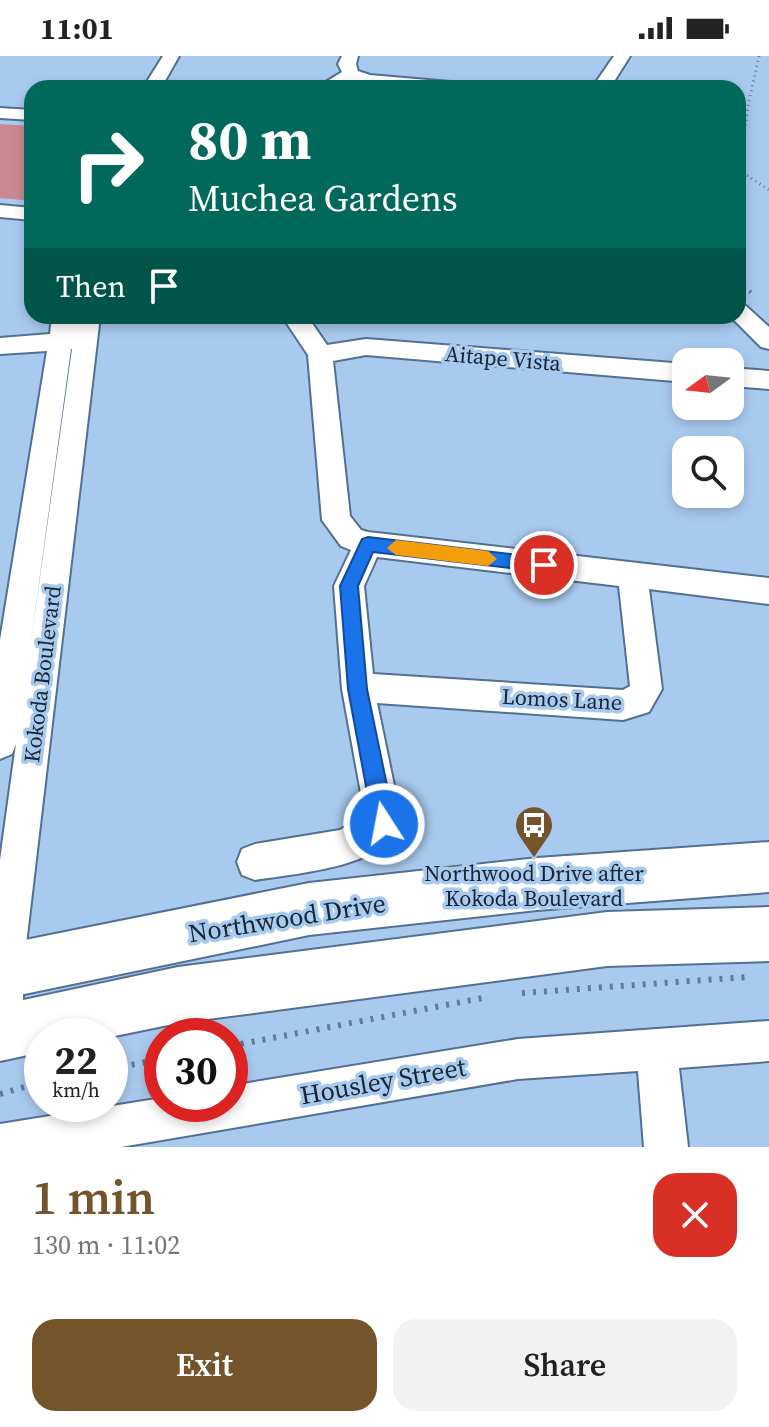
<!DOCTYPE html>
<html lang="en">
<head>
<meta charset="utf-8">
<style>
  body { margin:0; font-family:"Source Serif 4",serif; background:#f2f2f2; color:#222; height:100vh; display:flex; flex-direction:column; font-size:30px; white-space:nowrap }
  * { box-sizing:border-box; margin:0 }
  p { font-size:26px; color:#767676 }
  .icon { flex:none; width:44px; height:44px; fill:none; stroke:currentColor; stroke-width:2; stroke-linecap:round; stroke-linejoin:round }
  .map { position:relative; height:1091px; overflow:hidden }
  .details { display:flex; flex-direction:column; background:#fff; flex:1 }
  .details>* { flex:none }
  .guide { position:absolute; left:24px; top:24px; width:722px; height:244px; border-radius:24px; box-shadow:0 4px 12px #0003; background:#00695c; color:#fff; overflow:hidden }
  .needle { width:52px; rotate:255deg }
  .controls { position:absolute; left:672px; top:292px; display:grid; gap:16px }
  .controls a { display:grid; place-items:center; width:72px; height:72px; border-radius:16px; background:#fff; box-shadow:0 4px 12px #0003; font-size:40px }
  .speed { position:absolute; left:24px; top:962px; display:flex; gap:16px; font-size:40px; font-weight:700; text-align:center }
  .speed>* { display:grid; place-content:center; width:104px; height:104px; border-radius:50%; background:#fff; box-shadow:0 4px 12px #0003; line-height:1 }
  .speed small { font-size:20px; font-weight:400 }
  .speed .limit { border:12px solid #d22; background:#fff; color:#111 }
  .pin { position:absolute; display:grid; place-items:center; width:68px; height:68px; color:#fff; margin:-34px; border:4px solid #fff; border-radius:50%; box-shadow:0 2px 8px #0007 }
  .me { position:absolute; width:88px; margin:-44px; rotate:349deg; stroke-linejoin:round; filter:drop-shadow(0 0 6px #0008) }
  .turn { display:flex; align-items:center; gap:28px; height:168px; padding:0 32px; font-size:36px }
  .turn .icon { width:104px; height:104px; stroke-width:2.5 }
  .turn b { display:block; font-size:56px; line-height:68px }
  .then { display:flex; align-items:center; height:76px; padding:0 32px; background:#0003; gap:16px; font-size:30px }
  .round { display:grid; place-items:center; flex:none; width:84px; height:84px; border-radius:24px; background:#f2f2f2 }
  .summary { display:flex; align-items:center; justify-content:space-between; height:136px; padding:0 32px }
  h1 { font-size:48px; font-weight:600; line-height:60px; color:#74542a }
  .action { display:flex; gap:16px; margin-top:auto; padding:16px 32px }
  .action a { flex:1; height:92px; border-radius:24px; background:#74542a; color:#fff; font-size:32px; font-weight:600; line-height:92px; text-align:center }
  .action a+a { background:#f2f2f2; color:#222 }
  .status { display:flex; justify-content:space-between; align-items:center; height:56px; padding:0 40px; background:#fff; direction:ltr }
  .status svg { height:22px; fill:currentColor }
  .map>svg:first-child { display:block }
  .green { fill:#ca8990 }
  .lines { fill:none; stroke-linecap:round; stroke-linejoin:round }
  .street-casing { stroke:#527091; stroke-width:4 }
  .secondary-casing { stroke:#527091; stroke-width:4 }
  .path-far2 { stroke:#647b96; stroke-width:3; stroke-dasharray:1 4; stroke-linecap:butt }
  .path-far1 { stroke:#647b96; stroke-width:4; stroke-dasharray:2 5; stroke-linecap:butt }
  .path { stroke:#647b96; stroke-width:6; stroke-dasharray:3 8; stroke-linecap:butt }
  .street { fill:#fff; fill-rule:evenodd }
  .secondary { fill:#fff; fill-rule:evenodd }
  .route { fill:#1a73e8; stroke:#114b97; stroke-width:2 }
  .slow { fill:#f59e0b }
  .labels { text-anchor:middle; dominant-baseline:central; stroke-width:7; stroke-linejoin:round; paint-order:stroke }
  .street-label { font-size:22px; fill:#182533; stroke:#a9caef }
  .poi-label { font-size:22px; fill:#182533; stroke:#a9caef }
  .near-street-label { font-size:26px; fill:#182533; stroke:#a9caef }
</style>
</head>
<body>
<div class="status"><b>11:01</b><svg viewBox="0 0 49 12"><path d="M0 12V9h3v3zM5 12V6h3v6zM10 12V3h3v9zM15 12V0h3v12zM26 1h20v11H26zM47 4h2v5h-2z"/></svg></div>
<div class="map">
<svg width="769" height="1091" viewBox="0 0 769 1091">
  <rect width="100%" height="100%" fill="#a9caef"/>
  <path class="green" d="M0,68L32,70V145L0,142Z"/>
  <g class="lines">
    <defs>
      <path id="street" d="M163,0H179L161,32H143Z
        M342,0H358L356,8L358,15L370,19L462,27L471,32H400L352,24L338,32H316L342,16L338,8Z
        M614,0H630L610,32H592Z
        M0,52L32,54V64L0,62Z
        M0,149L32,152V164L0,161Z
        M738,247L746,250L769,271V293L761,291L730,260H738Z
        M52,260H76L73,276L76,260H100L23,914V977L17,991L3,997L0,996V804L16,688L12,698L0,703V584L47,295L0,298V282L50,278ZM71,293H72L30,592Z
        M282,260H307L327,289L366,283L686,308V326L366,299L333,305L350,460L361,474L368,476L769,522V548L649,533L662,633L649,656L623,664L377,647L402,768C383,812 297,817 255,824L242,819L237,806L242,793L255,788L340,774L365,759L342,633L334,530L351,494L341,490L322,464L308,299ZM377,501L619,530L630,630L623,634L373,618L364,530Z
        M730,312L769,315V333L730,330Z
        M769,965V1005L679,1012L688,1091H644L638,1015L518,1023L121,1091H0V1068L162,1042V1048H230V1030L518,983Z"/>
      <path id="secondary" d="M769,786V836L537,854L309,879L0,943V889L309,827L537,802Z
        M769,851V905L607,910L178,967L110,981L42,980V996L0,1005V949L178,911L607,856Z"/>
    </defs>
    <use href="#street" class="street-casing"/>
    <use href="#secondary" class="secondary-casing"/>
    <path class="path-far2" d="M759,0L748,50L740,115L769,134"/>
    <path class="path-far1" d="M738,227L752,237"/>
    <path class="path" d="M522,937L747,921
      M230,990L488,941
      M110,1013L162,1003
      M0,1038L42,1026"/>
    <use href="#street" class="street"/>
    <use href="#secondary" class="secondary"/>
  </g>
  <path class="route" d="M368,481L544,502L553,509L544,516L373,496L358,530L367,633L395,768L392,776L384,779L377,776L373,768L348,633L340,530L362,483Z"/>
  <path class="slow" d="M396,484L488,495L497,503L488,510L396,499L387,492Z"/>
  <defs>
    <symbol id="bus-pin" viewBox="-11 -11 22 30"><path d="M0 17L-7.5 6A9.5 9.5 0 1 1 7.5 6Z" fill="#74542a" stroke="#a9caef"/><path d="M-5-6H5V4H4V6H2V4H-2V6H-4V4H-5ZM-3.5-4V0h7V-4ZM-3.5 1.2v1.5H-2V1.2ZM2 1.2v1.5H3.5V1.2Z" fill="#fff"/></symbol>
  </defs>
  <g fill-rule="evenodd">
    <use href="#bus-pin" x="512" y="747" width="44" height="60"/>
  </g>
  <g class="labels">
    <g class="street-label">
      <text transform="translate(503 302) rotate(5)">Aitape Vista</text>
      <text transform="translate(42 618) rotate(-83)">Kokoda Boulevard</text>
      <text transform="translate(562 643) rotate(3)">Lomos Lane</text>
    </g>
    <g class="poi-label">
      <text x="534" y="817">Northwood Drive after<tspan x="534" dy="25">Kokoda Boulevard</tspan></text>
    </g>
    <g class="near-street-label">
      <text transform="translate(287 862) rotate(-9)">Northwood Drive</text>
      <text transform="translate(383 1025) rotate(-10)">Housley Street</text>
    </g>
  </g>
</svg>
<div class="controls">
<a><svg class="needle" viewBox="-14 -14 28 28"><path d="M0-13l5 13h-10z" fill="#e53935"/><path d="M0 13l5-13h-10z" fill="#767676"/></svg></a>
<a><svg class="icon" aria-label="search" viewBox="0 0 24 24"><circle cx="10" cy="10" r="6"/><path d="M15 15l6 6"/></svg></a>
</div>
<div class="speed"><div>22<small>km/h</small></div><div class="limit">30</div></div>
<div class="pin" style="left:544px;top:509px;background:#d93025"><svg class="icon" aria-label="arrive" viewBox="0 0 24 24"><path d="M6 21V4h12l-3 4 3 4H6"/></svg></div>
<svg class="me" style="left:384px;top:768px" viewBox="-20 -20 40 40"><circle r="17" fill="#1a73e8" stroke="#fff" stroke-width="3"/><path d="M0-11L8 9 0 5-8 9z" fill="#fff"/></svg>
<div class="guide">
<div class="turn"><svg class="icon" aria-label="right" viewBox="0 0 24 24"><path d="M7 20v-9h11M14 6l5 5-5 5"/></svg><div><b>80 m</b>Muchea Gardens</div></div>
<div class="then">Then<svg class="icon" aria-label="arrive" viewBox="0 0 24 24"><path d="M6 21V4h12l-3 4 3 4H6"/></svg></div>
</div>
</div>
<section class="details">
<div class="summary"><div><h1>1 min</h1><p>130 m · 11:02</p></div><a class="round" style="background:#d93025;color:#fff"><svg class="icon" aria-label="close" viewBox="0 0 24 24"><path d="M6 6l12 12M18 6L6 18"/></svg></a></div>
<div class="action"><a>Exit</a><a>Share</a></div>
</section>
</body>
</html>
